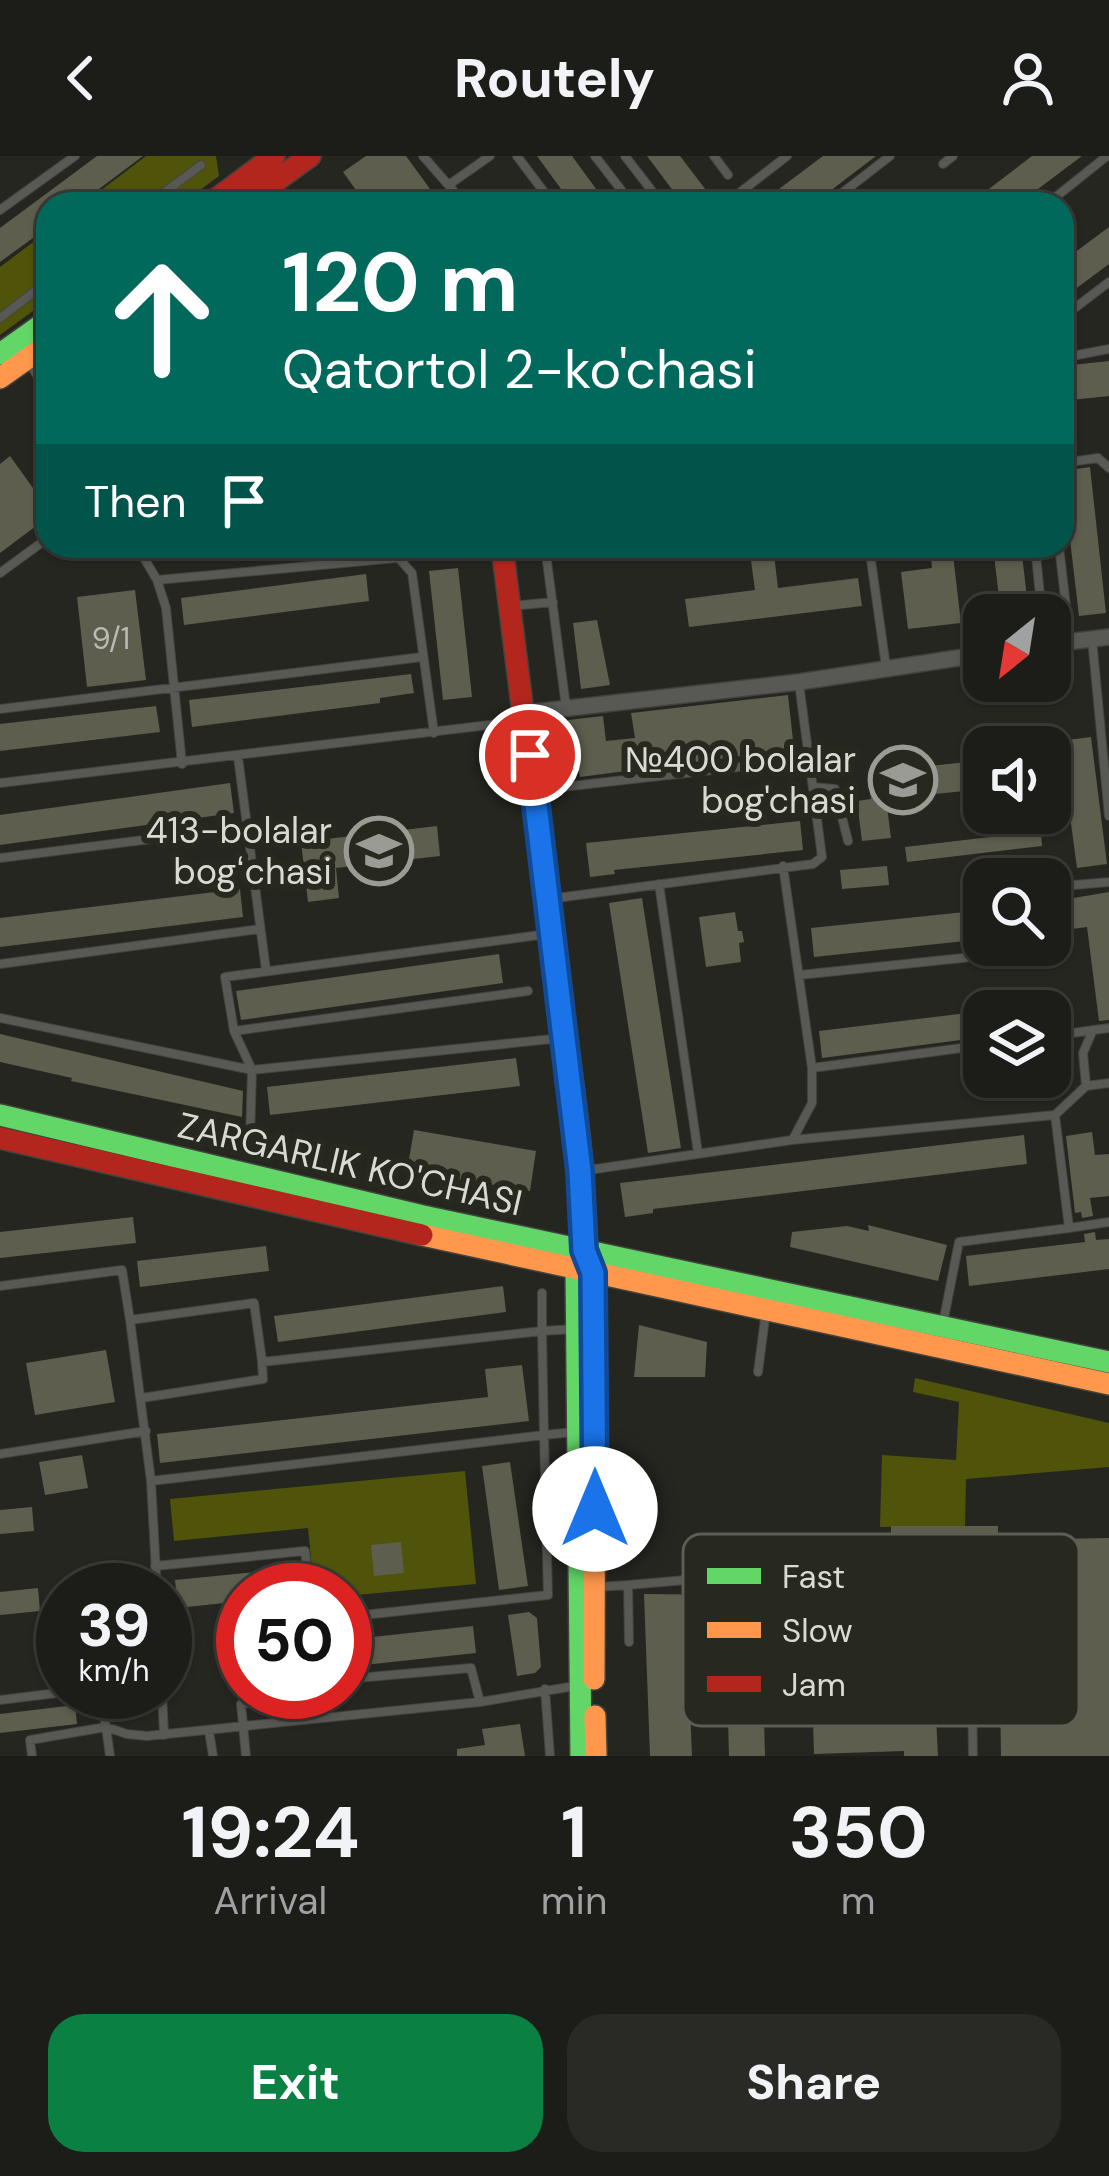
<!DOCTYPE html>
<html lang="en">
<head>
<meta charset="utf-8">
<style>
  body { margin:0; font-family:"DM Sans",sans-serif; background:#292925; color:#f1f3f6; height:100vh; display:flex; flex-direction:column; font-size:45px; white-space:nowrap }
  * { box-sizing:border-box; margin:0 }
  p { font-size:39px; color:#a0a1a2 }
  .icon { flex:none; width:66px; height:66px; fill:none; stroke:currentColor; stroke-width:2; stroke-linecap:round; stroke-linejoin:round }
  .map { position:relative; height:1600px; overflow:hidden }
  .panel { display:flex; flex-direction:column; background:#1c1c18; flex:1 }
  .panel>* { flex:none }
  .guide { position:absolute; left:36px; top:36px; width:1038px; height:366px; border-radius:36px; box-shadow:0 3px 9px #0004,0 0 0 3px #3a3a37; background:#00695c; color:#fff; overflow:hidden }
  .needle { width:78px; rotate:210deg }
  .fabs { position:absolute; left:963px; top:438px; display:grid; gap:24px }
  .fabs a { display:grid; place-items:center; width:108px; height:108px; border-radius:24px; background:#1c1c18; box-shadow:0 3px 9px #0004,0 0 0 3px #3a3a37; font-size:60px }
  .speed { position:absolute; left:36px; top:1407px; display:flex; gap:24px; font-size:60px; font-weight:700; text-align:center }
  .speed>* { display:grid; place-content:center; width:156px; height:156px; border-radius:50%; background:#1c1c18; box-shadow:0 3px 9px #0004,0 0 0 3px #3a3a37; line-height:1 }
  .speed small { font-size:30px; font-weight:400 }
  .speed .limit { border:18px solid #d22; background:#fff; color:#111 }
  .pin { position:absolute; display:grid; place-items:center; width:102px; height:102px; color:#fff; margin:-51px; border:6px solid #fff; border-radius:50%; box-shadow:0 3px 12px #0007 }
  .me { position:absolute; width:132px; margin:-66px; rotate:0deg; stroke-linejoin:round; filter:drop-shadow(0 0 9px #0008) }
  .turn { display:flex; align-items:center; gap:42px; height:252px; padding:0 48px; font-size:54px }
  .turn .icon { width:156px; height:156px; stroke-width:2.5 }
  .turn b { display:block; font-size:84px; line-height:102px }
  .then { display:flex; align-items:center; height:114px; padding:0 48px; background:#0003; gap:24px; font-size:45px }
  .eta { display:flex; justify-content:space-evenly; align-items:center; height:204px; text-align:center }
  .eta b { font-size:72px; font-weight:700; line-height:84px }
  .button { display:flex; gap:24px; margin-top:auto; padding:24px 48px }
  .button a { flex:1; height:138px; border-radius:36px; background:#0b8043; color:#fff; font-size:48px; font-weight:700; line-height:138px; text-align:center }
  .button a+a { background:#292925; color:#f1f3f6 }
  header { display:flex; justify-content:space-between; align-items:center; height:156px; padding:0 48px; background:#1c1c18; font-size:54px; font-weight:700 }
  .map>svg:first-child { display:block }
  .forest { fill:#50540a }
  .building { fill:#5d5e4d }
  .lines { fill:none; stroke-linecap:round; stroke-linejoin:round }
  .lane-casing { stroke:#43433e; stroke-width:10 }
  .street-casing { stroke:#43433e; stroke-width:18 }
  .fast-casing { stroke:#43433e; stroke-width:24 }
  .slow-casing { stroke:#43433e; stroke-width:24 }
  .jam-casing { stroke:#43433e; stroke-width:24 }
  .lane { stroke:#585855; stroke-width:8 }
  .street { stroke:#585855; stroke-width:15 }
  .fast { stroke:#63d668; stroke-width:21 }
  .slow { stroke:#ff974d; stroke-width:21 }
  .jam { stroke:#b3261e; stroke-width:21 }
  .route-casing { stroke:#114b97; stroke-width:30 }
  .route { stroke:#1a73e8; stroke-width:21 }
  .labels { text-anchor:middle; dominant-baseline:central; stroke-width:12; stroke-linejoin:round; paint-order:stroke }
  .number-label { font-size:30px; fill:#bbbbb2 }
  .poi-label { font-size:36px; fill:#dadad4; stroke:#27281e; text-anchor:end }
  .street-label { font-size:36px; fill:#dadad4; stroke:#27281e }
  .key { fill:#27281e; stroke:#5d5d55; stroke-width:3 }
  .key-label { font-size:33px; fill:#dadad4 }
</style>
</head>
<body>
<header><svg class="icon" aria-label="back" viewBox="0 0 24 24"><path d="M15 5l-7 7 7 7"/></svg>Routely<svg class="icon" aria-label="person" viewBox="0 0 24 24"><circle cx="12" cy="8" r="4"/><path d="M4 21q1-7 8-7t8 7"/></svg></header>
<div class="map">
<svg width="1109" height="1600" viewBox="0 0 1109 1600">
  <rect width="100%" height="100%" fill="#252620"/>
  <path class="forest" d="M146,0H216L219,20L181,48H83Z
    M48,75V144L0,179V111Z
    M915,1222L1109,1267V1311L966,1323L965,1370L880,1371L882,1299L956,1304L959,1246L913,1236Z
    M465,1315L476,1428L345,1440V1434H314L308,1372L174,1385L170,1343Z"/>
  <path class="building" d="M97,0H143L79,48H48V71L0,106V72Z
    M366,0H406L441,48H366L343,16Z
    M537,0H572L607,48H572Z
    M647,0H680L706,34L683,48Z
    M823,0H876L813,48H759Z
    M1032,0H1082L1018,48H988L981,39Z
    M1109,71V108L1062,143V106Z
    M1109,205V240L1062,245V210Z
    M10,300L48,353V361L0,397V308Z
    M1090,311L1106,457L1079,460L1062,315Z
    M749,390H773L778,432L858,422L862,450L689,471L685,443L755,434Z
    M930,390H952L961,467L908,473L901,416L932,412Z
    M993,390H1021L1029,459H1001Z
    M458,412L472,541L443,544L429,415Z
    M366,418L369,445L184,469L181,442Z
    M135,434L146,524L87,531L77,441Z
    M597,464L610,529L581,533L573,467Z
    M411,518L414,537L380,542V547L192,571L189,544Z
    M788,539L794,593L580,621L568,564L603,560L606,585L635,582L631,557Z
    M156,550L160,576L0,595V568Z
    M1091,581L1107,708L1077,712L1060,585Z
    M984,604V633L886,643L891,682L862,685L857,645L871,643L868,617Z
    M230,627L234,657L0,689V659Z
    M800,665L803,694L614,714L615,718L590,721L586,687Z
    M437,670L440,700L336,712L339,742L308,746L301,686Z
    M1041,675L1042,690L907,706L905,691Z
    M887,710L889,729L842,733L840,714Z
    M240,733L243,761L0,791V762Z
    M1109,736V864L1099,865L1087,771L1050,776V746Z
    M642,742L681,992L648,997L609,747Z
    M984,754V783L814,801L811,772Z
    M735,756L738,775H742L744,786L739,787L741,806L706,811L699,761Z
    M499,798L503,827L241,864L236,835Z
    M984,855V881L822,902L819,875Z
    M0,878L243,935L242,961L71,925L72,922L0,906Z
    M516,902L520,930L270,959L267,931Z
    M414,974L536,995L530,1035L407,1015Z
    M1092,976L1095,999L1109,998V1040L1090,1042L1093,1060L1082,1062L1081,1056L1075,1057L1066,980Z
    M1024,979L1027,1008L653,1053V1057L625,1061L620,1027Z
    M133,1061L136,1087L0,1102V1076Z
    M868,1069L947,1089L938,1125L790,1091L792,1076L847,1070L869,1075Z
    M1095,1076L1096,1084L1109,1083V1113L969,1130L966,1100L1085,1086L1084,1078Z
    M266,1090L269,1115L140,1131L137,1105Z
    M503,1130L506,1156L278,1186L274,1160Z
    M639,1169L707,1186L705,1221H634Z
    M106,1194L115,1246L35,1259L26,1207Z
    M522,1209L529,1265L160,1307L157,1278L488,1241L485,1213Z
    M82,1299L88,1332L45,1339L39,1306Z
    M510,1306L528,1430L499,1434L482,1310Z
    M32,1351L34,1375L0,1378V1354Z
    M891,1370H998V1384L1109,1382V1600H1001L998,1414H927L932,1561L936,1560L938,1600H904V1595L814,1598L813,1565L899,1562L896,1466L836,1468V1452L761,1454L765,1600H729L727,1526L689,1527L692,1600H650L644,1438L731,1439V1419L837,1416L838,1433L891,1432Z
    M401,1386L404,1417L374,1420L371,1389Z
    M298,1412L301,1434H243V1445L178,1452L175,1424Z
    M38,1432L40,1455L0,1459V1436Z
    M529,1456L537,1462L541,1511L535,1517L517,1520L508,1459Z
    M473,1470L476,1497L345,1511V1484Z
    M75,1549L77,1568L0,1577V1558Z
    M520,1568L525,1600H457V1593L485,1589L482,1573Z"/>
  <g class="lines">
    <defs>
      <path id="lane" d="M423,0L465,48
        M517,0L553,48
        M595,0L632,48
        M625,0L662,48
        M714,0L728,19
        M943,8L953,0
        M450,28L490,0
        M149,48L201,9
        M725,48L787,0
        M828,48L890,0
        M1047,48L1107,0
        M0,54L75,0
        M1063,161L1109,126
        M0,162L48,125
        M1062,202L1109,193
        M30,208L48,237
        M1062,307L1098,302L1109,312
        M137,390L157,424L166,452L182,608
        M388,390L412,417L434,577
        M545,390L566,551
        M869,390L886,511
        M1035,390L1042,459
        M1059,390L1070,485
        M0,417L48,382
        M157,424L397,402
        M512,450L553,446
        M1092,483L1109,660
        M0,553L422,501
        M238,601L266,814
        M0,627L523,565
        M814,631L835,633L848,685
        M536,634L810,603
        M0,702L247,671
        M783,710L812,912L984,889
        M659,728L698,997
        M1074,729L1109,726
        M549,743L813,708L822,701L799,527
        M0,808L260,773
        M799,819L1049,793
        M528,835L234,875L225,821L547,778
        M0,862L252,914L562,882
        M234,875L252,914L250,984
        M1050,880L1109,872
        M1086,930L1083,897L1093,874
        M1055,959L1086,930L1109,927
        M793,983L812,947V912
        M582,1015L792,984L1055,959L1069,1072L959,1086L943,1167
        M1069,1072L1109,1066
        M0,1130L122,1114L130,1164L254,1147L262,1205
        M130,1164L151,1325L157,1434
        M758,1216L766,1155
        M142,1242L263,1223L262,1206L542,1175V1137
        M0,1298L146,1275
        M151,1325L544,1279L542,1175L574,1173
        M155,1410L305,1395L309,1434
        M596,1431L628,1429
        M345,1461L548,1439L544,1279L574,1276
        M971,1464L973,1600
        M629,1486L628,1429L686,1424
        M345,1523L471,1512L480,1546
        M545,1533L550,1600
        M100,1536L106,1571L127,1578L147,1580L480,1546L575,1530
        M162,1536L164,1579
        M0,1544L65,1536
        M209,1575L213,1600
        M32,1600L30,1584L106,1571L110,1600
        M246,1600L241,1548L276,1544L275,1536"/>
      <path id="street" d="M1050,488L1109,481
        M525,557L799,526L984,498"/>
      <path id="fast" d="M0,198L48,164
        M551,779C560,850 600,1057 576,1113L581,1600
        M0,959L423,1060L1109,1206"/>
      <path id="slow" d="M0,222L48,188
        M422,1079L1109,1228
        M589,1105L595,1149L594,1523
        M595,1560L596,1600"/>
      <path id="jam" d="M210,48L274,0
        M244,48L310,0
        M502,390L551,779
        M0,982L422,1079"/>
    </defs>
    <use href="#lane" class="lane-casing"/>
    <use href="#street" class="street-casing"/>
    <use href="#fast" class="fast-casing"/>
    <use href="#slow" class="slow-casing"/>
    <use href="#jam" class="jam-casing"/>
    <use href="#lane" class="lane"/>
    <use href="#street" class="street"/>
    <use href="#fast" class="fast"/>
    <use href="#slow" class="slow"/>
    <use href="#jam" class="jam"/>
  </g>
  <g class="lines">
    <defs>
      <path id="route" d="M530,599L580,1015L584,1094L593,1117L595,1353"/>
    </defs>
    <use href="#route" class="route-casing"/>
    <use href="#route" class="route"/>
  </g>
  <defs>
    <symbol id="school-ring" viewBox="-11 -11 22 22"><circle r="9.5" fill="#27281e" stroke="#9b9b95" stroke-width="1.5"/><path d="M0-5L7-2L0 1L-7-2ZM-4 1L0 2.5L4 1V4Q0 6-4 4Z" fill="#9b9b95"/></symbol>
  </defs>
  <g fill-rule="evenodd">
    <use href="#school-ring" x="865" y="586" width="76" height="76"/>
    <use href="#school-ring" x="341" y="657" width="76" height="76"/>
  </g>
  <g class="labels">
    <g class="number-label">
      <text x="111" y="482">9/1</text>
    </g>
    <g class="poi-label">
      <text x="856" y="603">№400 bolalar<tspan x="856" dy="41">bog'chasi</tspan></text>
      <text x="332" y="674">413-bolalar<tspan x="332" dy="41">bogʻchasi</tspan></text>
    </g>
    <g class="street-label">
      <text transform="translate(350 1008) rotate(13)">ZARGARLIK KO'CHASI</text>
    </g>
  </g>
  <rect x="683" y="1378" width="396" height="192" rx="18" class="key"/>
  <rect x="707" y="1412" width="54" height="16" fill="#63d668"/>
  <rect x="707" y="1466" width="54" height="16" fill="#ff974d"/>
  <rect x="707" y="1520" width="54" height="16" fill="#b3261e"/>
  <g class="key-label">
    <text x="782" y="1432">Fast</text>
    <text x="782" y="1486">Slow</text>
    <text x="782" y="1540">Jam</text>
  </g>
</svg>
<div class="fabs">
<a><svg class="needle" viewBox="-14 -14 28 28"><path d="M0-13l5 13h-10z" fill="#e53935"/><path d="M0 13l5-13h-10z" fill="#a0a1a2"/></svg></a>
<a><svg class="icon" aria-label="sound" viewBox="0 0 24 24"><path d="M4 9h4l5-4v14l-5-4H4zM17 9q2 3 0 6"/></svg></a>
<a><svg class="icon" aria-label="search" viewBox="0 0 24 24"><circle cx="10" cy="10" r="6"/><path d="M15 15l6 6"/></svg></a>
<a><svg class="icon" aria-label="layers" viewBox="0 0 24 24"><path d="M12 4l9 5-9 5-9-5zM3 14l9 5 9-5"/></svg></a>
</div>
<div class="speed"><div>39<small>km/h</small></div><div class="limit">50</div></div>
<div class="pin" style="left:530px;top:599px;background:#d93025"><svg class="icon" aria-label="arrive" viewBox="0 0 24 24"><path d="M6 21V4h12l-3 4 3 4H6"/></svg></div>
<svg class="me" style="left:595px;top:1353px" viewBox="-20 -20 40 40"><circle r="19" fill="#fff"/><path d="M0-13L10 11 0 6-10 11z" fill="#1a73e8"/></svg>
<div class="guide">
<div class="turn"><svg class="icon" aria-label="ahead" viewBox="0 0 24 24"><path d="M12 20V5M6 11l6-6 6 6"/></svg><div><b>120 m</b>Qatortol 2-ko'chasi</div></div>
<div class="then">Then<svg class="icon" aria-label="arrive" viewBox="0 0 24 24"><path d="M6 21V4h12l-3 4 3 4H6"/></svg></div>
</div>
</div>
<section class="panel">
<div class="eta">
<div><b>19:24</b><p>Arrival</p></div>
<div><b>1</b><p>min</p></div>
<div><b>350</b><p>m</p></div>
</div>
<div class="button"><a>Exit</a><a>Share</a></div>
</section>
</body>
</html>
